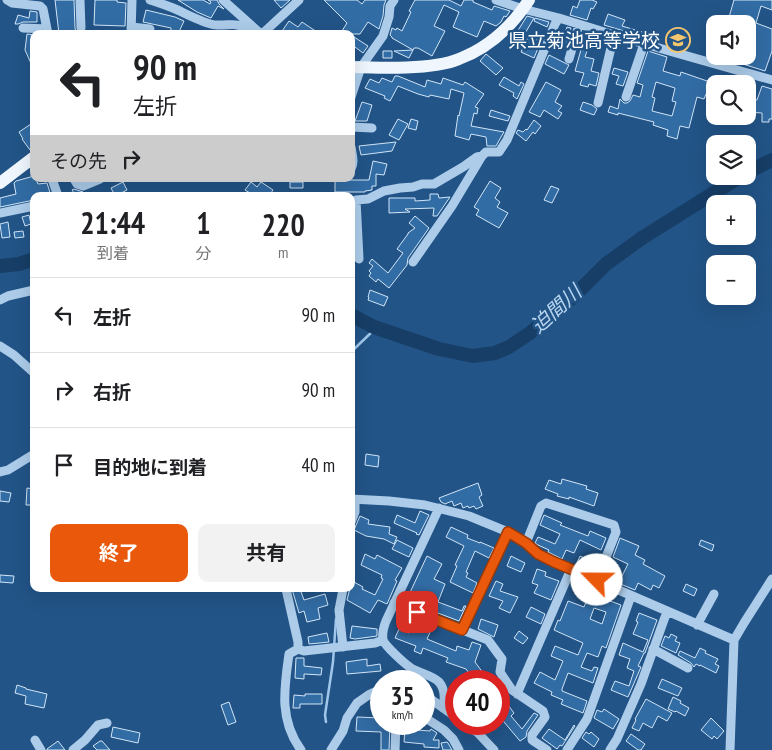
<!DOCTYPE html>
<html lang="ja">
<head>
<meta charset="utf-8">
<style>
  body { margin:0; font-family:"PT Sans Narrow","Noto Sans JP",sans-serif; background:#f2f2f2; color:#202124; height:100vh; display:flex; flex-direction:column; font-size:19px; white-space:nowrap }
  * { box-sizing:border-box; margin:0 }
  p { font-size:16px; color:#757577 }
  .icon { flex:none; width:28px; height:28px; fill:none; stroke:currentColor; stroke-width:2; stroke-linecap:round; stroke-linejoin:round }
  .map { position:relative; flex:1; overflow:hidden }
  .drawer { position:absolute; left:30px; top:192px; width:325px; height:400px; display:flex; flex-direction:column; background:#fff; border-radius:10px; box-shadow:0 5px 20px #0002 }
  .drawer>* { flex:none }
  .guide { position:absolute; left:30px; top:30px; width:325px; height:152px; border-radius:10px; box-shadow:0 5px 20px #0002; background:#fff; color:#202124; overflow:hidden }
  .tools { position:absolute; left:706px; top:15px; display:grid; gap:10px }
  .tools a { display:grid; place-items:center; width:50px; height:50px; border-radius:10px; background:#fff; box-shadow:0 5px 20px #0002; font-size:25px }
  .speed { position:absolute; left:370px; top:670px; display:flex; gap:10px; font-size:25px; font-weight:700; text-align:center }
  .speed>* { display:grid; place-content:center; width:65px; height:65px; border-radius:50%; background:#fff; box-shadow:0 5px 20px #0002; line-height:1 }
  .speed small { font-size:12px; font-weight:400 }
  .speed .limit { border:8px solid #d22; background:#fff; color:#111 }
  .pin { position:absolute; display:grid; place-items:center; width:42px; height:42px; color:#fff; margin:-21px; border-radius:10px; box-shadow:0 2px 8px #0006 }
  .me { position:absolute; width:55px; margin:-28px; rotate:293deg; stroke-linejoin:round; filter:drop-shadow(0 0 4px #0008) }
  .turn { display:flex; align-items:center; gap:18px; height:105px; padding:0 20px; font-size:22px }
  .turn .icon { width:65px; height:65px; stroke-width:2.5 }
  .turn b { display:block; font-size:35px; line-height:42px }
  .then { display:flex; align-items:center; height:48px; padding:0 20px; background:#0003; gap:10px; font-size:19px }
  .eta { display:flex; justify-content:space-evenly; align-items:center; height:85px; text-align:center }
  .eta b { font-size:30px; font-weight:700; line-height:35px }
  .button { display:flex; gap:10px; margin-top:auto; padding:10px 20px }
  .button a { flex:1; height:58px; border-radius:10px; background:#ea580c; color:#fff; font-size:20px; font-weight:700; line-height:58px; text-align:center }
  .button a+a { background:#f2f2f2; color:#202124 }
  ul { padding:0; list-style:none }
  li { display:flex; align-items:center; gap:15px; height:75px; padding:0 20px; border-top:1px solid #e0e0e0 }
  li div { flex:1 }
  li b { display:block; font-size:19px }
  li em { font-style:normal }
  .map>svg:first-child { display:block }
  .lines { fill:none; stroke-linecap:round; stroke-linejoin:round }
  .stream { stroke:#a0c7eb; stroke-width:2.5 }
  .river { stroke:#173e67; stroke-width:14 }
  .building { fill:#326ca4; stroke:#d1e5f7; fill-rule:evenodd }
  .minor { stroke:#acccea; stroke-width:9 }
  .major { stroke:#f0f6fe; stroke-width:12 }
  .route-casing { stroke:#983908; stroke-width:12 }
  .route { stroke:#ea580c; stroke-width:9 }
  .labels { text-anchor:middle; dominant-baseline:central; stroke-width:5; stroke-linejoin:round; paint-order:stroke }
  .poi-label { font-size:19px; fill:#fff; stroke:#225487; text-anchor:end }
  .water-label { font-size:20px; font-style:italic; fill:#b8d6f1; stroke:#225487 }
</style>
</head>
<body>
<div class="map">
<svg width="772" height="750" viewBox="0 0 772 750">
  <rect width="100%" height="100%" fill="#225487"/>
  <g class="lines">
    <path class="stream" d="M351,352L376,328
      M326,722L325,715L333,662L336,619"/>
    <path class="river" d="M748,172L772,160
      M0,266L19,264L34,259
      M351,315L374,327L439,349L473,356L495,353L509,347L530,333L573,297L606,264L642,238L741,176"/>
  </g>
  <path class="building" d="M55,0H74L75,28L76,32L79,34H73V32L59,34Z
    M95,0H117V2L126,3L125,26L94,25Z
    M178,0H203L210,4L211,2L208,0H217L219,4L224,9L218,6L211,18L197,12Z
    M274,0H290L281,8Z
    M324,0H357L362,4L365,0H386L384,5L383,16L379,29L368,22L360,34H340L347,23Z
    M415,0H449L461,6L464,0H473V2L492,10L494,6L510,11L506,17L504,16L501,22L496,26L484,21L477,37L453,27L459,12L444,5L434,26L445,31L432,56L418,48H414L413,50L392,38V37L390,35L392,28L396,30L397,28L402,31L411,12L409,11Z
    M580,0H592L597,2L593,9L591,8L587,20L570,15L573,6L577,8Z
    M734,0H772V10L761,6L756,23L772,29V51L765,71L724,58L725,56H748V24H727Z
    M146,10L175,17L184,21L178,34H171V28L143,22Z
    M30,11L37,12V22H23L18,24H15L18,15L29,18Z
    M608,14L625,20L622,26L642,32L641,36L604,25Z
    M527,16L534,18L524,35L517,32Z
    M535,18L549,22L547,27L534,21Z
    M289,21L298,27L302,22L320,34H280Z
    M567,27L571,28L566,47L561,45Z
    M27,34L34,35V70L25,50Z
    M646,34L661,39L660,42L645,38Z
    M351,35L368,46L363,53L351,44Z
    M529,35L541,41L534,58L521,52Z
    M582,46L588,48L585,57L594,59L591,71L599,73L596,86L589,84L588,87L580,85L584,73L575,71Z
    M413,50L409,58L394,51Z
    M383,51H392V58H383Z
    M648,51L667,57L663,71L680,76L681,72L710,82L708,88L711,89L710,95L706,94L704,99L697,97L689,128L680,126L677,139L667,136L668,130L653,125L654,122L618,113V115L608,112L610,106L618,109L620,99L624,103H627L630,101L633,95L640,97L643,85L637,83ZM656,82L675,88L672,101L676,102L672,116L652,111L655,98L652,97Z
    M486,54L503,68L496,75L480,61Z
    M549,55L569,65L564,74L545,64Z
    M614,68L628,72L623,86L616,84L619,76L612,74Z
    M395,76H398L425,87L427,80L441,84L443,78L463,85L465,82L484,94L475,107L478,108L477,114L474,113L471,126L504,132L501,137L496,146H487L486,137L471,134L469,140L455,136L458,115L459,116L464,93L451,89L449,99L430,95L429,97L418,94L398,86L390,101L384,98L385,96L365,88L370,79L379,83L382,78L392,82Z
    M504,77L519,86L521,82L524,84L517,99L513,96L514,93L499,85Z
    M546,82L561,90L555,102L562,106L558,111L562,113L558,119L544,110L540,117L529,112Z
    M762,86L772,89V119H769V122H762V113L748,112V99L757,100Z
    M362,102L372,105L367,121H355Z
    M583,102L592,105L597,109L594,115L580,110Z
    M491,110L510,116L508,121L489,116Z
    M398,119L408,124L399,140L389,135Z
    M411,119L418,121L416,130L408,128Z
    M534,120L541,126L535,134L533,132L526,141L516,133L518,130L523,132L526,129L527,130Z
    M34,122V149L30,150L22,139H23L19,132Z
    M396,142L392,151L361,155L359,146Z
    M373,161L387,164L384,175L376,174V186H372V190L365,191V192H335V180H369Z
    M34,176V179H36L38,184L47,183L51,196H34V200L0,207V198L16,194L14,183L16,181Z
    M490,181L501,188L495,198L500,202L497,207L508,213L499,228L476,215L479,210L474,207Z
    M123,182L127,190L115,196L111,188Z
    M251,182L257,187L261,182L273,190L269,196H255L245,190Z
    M290,182H303V188H290Z
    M551,186L559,189L552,203L544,200Z
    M74,189L83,192L85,196H76L72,190Z
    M430,194H438L439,198L450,197L437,216H433L434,208L405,209L410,212L389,213V198H415V201L430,200Z
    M29,215L31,224L25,226L22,217Z
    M415,216L429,228L408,258L407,265L389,288L378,279L376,282L369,276L371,273L369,271L373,266L369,263L372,259L388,273L403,253L397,249L408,234V233L415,228L409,223Z
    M8,222L10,237L2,238L0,224Z
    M23,231L24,237L15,238L14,232Z
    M370,290L388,297L384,306L368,300L369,297H368Z
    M366,454L379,456L378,467L365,465Z
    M562,479L587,486L586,489L598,493L594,506L569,497V499L557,496L558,494L545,489L549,480L561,484Z
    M478,483L482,495L479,497L483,506L476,509L474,506L469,508L468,506L463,508L461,503L454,506L452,501L445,504L441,502L439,498Z
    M27,488L34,489L33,505H26Z
    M0,491L11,493L9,502L0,501Z
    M420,511L429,515L419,535L416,534L417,533L394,523L397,515L415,523Z
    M544,515L562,523L560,525L588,536L590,531L606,538L601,550L580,540L574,553L566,550L562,559L548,552L549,550L538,545L535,543L538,537L555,544L560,534L540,525Z
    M360,516L369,520L368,524L390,527L389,534L397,537L394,544L384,539L366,536L354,530Z
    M451,527L468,535L467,538L480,543V542L494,548L489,558L475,551L466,572L468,573L466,577L477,583L473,593L450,582L457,566L455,565L464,546L446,537Z
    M620,538L639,546L635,555L645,560L643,564L665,576L659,588L653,585L651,590L638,583L635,590L606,578L608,573L621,578L628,564L613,557Z
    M397,540L413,548L409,557L392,549Z
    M701,540L714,545L712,551L699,545Z
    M365,554L375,559L377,555L402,568L395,580L397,581L394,588L387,604L378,600L370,613L347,600L349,592L354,582L363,587L362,589L375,595L383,579L381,578L382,575L361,565Z
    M427,556L442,564L434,579L445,584L438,602L462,611L464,606H466L459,621L406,601Z
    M511,556L525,563L521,572L507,566Z
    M580,556L595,563L591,571L576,565Z
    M537,569L546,572L545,576L559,581L551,600L534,593L538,585L532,583Z
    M0,575L14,576L13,583L0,582Z
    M496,581L503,584L500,591L518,597L510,613L499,608L503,601L489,596Z
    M686,584L697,589L694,596L683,591Z
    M292,589H300L304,600L325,594L328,605L318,608L320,619L307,622L304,611L299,613Z
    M591,589L598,591L597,594L605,597V599L621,605L606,648L602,646L598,657L587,653L581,667L592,671L594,667L598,668L593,683L568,673L562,689V691L587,701L583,713L561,704L563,700L551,695L552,692L534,683L540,672L555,680L563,661L551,656L555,646L578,655L583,643L554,630L558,620L560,621L568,601L584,607ZM594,608L606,612L602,624L590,619Z
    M531,607L545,614L541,624L526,617Z
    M639,613L657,620L645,653H644L638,666L641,667L628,697L611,690L615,681L629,686L634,671L627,668L630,659L619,655L623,643L643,652L648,640L633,634L638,622L636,621Z
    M414,619L421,621L419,626L431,630L427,639L456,651L457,646L469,650L472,642L481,645L475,662L489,681H475L466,669L446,662L448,658L423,648L421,654L414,651L416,646L395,638L399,629L409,633Z
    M481,619L498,625L494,637L478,629Z
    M352,626L377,629V636L355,639L350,638Z
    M519,631L528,638L523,644L514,638Z
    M327,633L329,642L309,644L308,637Z
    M671,634L677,637L675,641L680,643L676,653L661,646L665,636L669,638Z
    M700,648L706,651L705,653L718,659L715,664L719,666L716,673L700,665V666L696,664L694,667L691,663L678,655L680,651L695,658Z
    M296,658H304V666L322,668L321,675L304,674V679L295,678Z
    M367,659V666L380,664L381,671L347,674L346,662Z
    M662,679L682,688L678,696L658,688Z
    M17,685L26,688V689L47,694L44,708L25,704L26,696L15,693Z
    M499,693L514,713L511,716L522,729L534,713L538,715L527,731L526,737L520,741L499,716Z
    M305,694H322V704H300V708H293L294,695L305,696Z
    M673,697L681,701L680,703L689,708L685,716L676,711L675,712L668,709Z
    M381,698V714L374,707Z
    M646,699L672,713L667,721L658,716L652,728L643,723L639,731L632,728L636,720L635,719Z
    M229,702L236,722L228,725L221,705Z
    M604,709L619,719L613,729L594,718L597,710L602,712Z
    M357,717L381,718V724H390L389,750H381V732L356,731Z
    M711,718L724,731L717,739L714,736L712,739L701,730Z
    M574,725L575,726L562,746L560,745L557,749L542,738L549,729L565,740Z
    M113,727L140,733L138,743L111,737Z
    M405,729L430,731L431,729L437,733L433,740H439V748L424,747V744L404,742Z
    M586,732L589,734L591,732L599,739L594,747L582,738Z
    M631,734L645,744L641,750H638L626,741Z
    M58,741L65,750H47V749Z
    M100,741H102L110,750H97L93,746Z
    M447,742L448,743L452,750H443L441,743Z"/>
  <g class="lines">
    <path class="minor" d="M7,0L12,3L40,6L43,9L48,34
      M80,0L81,28
      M150,0C157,2 165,5 173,8C183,12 206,25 217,25C231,26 239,20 250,34
      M223,0L261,34
      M496,0L523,9L559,18L627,39L772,80
      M131,27L150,29
      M23,28L47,29
      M131,34L132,0
      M262,34L299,0
      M569,59L579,25
      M351,97L361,67L383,36L389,17L390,6L394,0
      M626,97L644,44
      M598,103L614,35
      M351,127L372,128
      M351,147C352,154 355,162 351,169
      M52,179L58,196
      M74,179L77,184L83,186L100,179
      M0,213L34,206
      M359,259L356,200L368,199L384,191L400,188L413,187L422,184H434L463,167L477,157L482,156
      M413,262L452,206L482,156L486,152H499L507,140L555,24L559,18
      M0,300L8,296L34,290
      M0,346L14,355L34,373
      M0,472L8,470L34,454
      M351,499L389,501L425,505L469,516L508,532L526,543L538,554L554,562L734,640L730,750
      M439,508L386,621C384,626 382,634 383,640C385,646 405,664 411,668C419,673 432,675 439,682C445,689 445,699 443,708
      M351,522L355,512V500
      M526,543L541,506L546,503L614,525L616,532L597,580
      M286,589L298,642V649
      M343,589L339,610L343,647
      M394,603L488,640L502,659L500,672L512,690L543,711L545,717L532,735V740L547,750
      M697,625L714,594
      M462,630L508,532
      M734,640L744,623L772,579
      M653,649L688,668
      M517,694L571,569
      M424,695L432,700L456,717
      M424,717L444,730L453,739L459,750
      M466,724L477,732L494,750
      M35,740L41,750
      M73,750L85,740L98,725L107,723
      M301,750C279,720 284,689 289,654L298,649L304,651L375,643L383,640
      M331,750L343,731L347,718L357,703L370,694L381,689
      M395,750L396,724
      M567,750L587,719L631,596
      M610,750L617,739L641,684L665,617L668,612"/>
    <path class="major" d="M351,67C379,68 434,70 459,59C488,48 512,26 529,0
      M0,183L34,157"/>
  </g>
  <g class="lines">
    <defs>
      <path id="route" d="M417,612L462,630L508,532L526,543L538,554L554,562L597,580"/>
    </defs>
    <use href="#route" class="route-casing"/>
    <use href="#route" class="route"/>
  </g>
  <defs>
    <symbol id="school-ring" viewBox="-11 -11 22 22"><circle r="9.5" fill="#225487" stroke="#f6c66f" stroke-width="1.5"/><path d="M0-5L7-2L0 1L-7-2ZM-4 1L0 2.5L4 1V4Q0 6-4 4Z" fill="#f6c66f"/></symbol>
  </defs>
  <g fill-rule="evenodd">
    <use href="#school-ring" x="664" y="26" width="28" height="28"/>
  </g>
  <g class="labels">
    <g class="poi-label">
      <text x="660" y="40">県立菊池高等学校</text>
    </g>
    <g class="water-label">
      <text transform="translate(556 309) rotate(-42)">迫間川</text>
    </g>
  </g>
</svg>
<div class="tools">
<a><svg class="icon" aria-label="sound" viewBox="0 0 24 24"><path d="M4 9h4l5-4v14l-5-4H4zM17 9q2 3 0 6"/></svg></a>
<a><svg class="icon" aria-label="search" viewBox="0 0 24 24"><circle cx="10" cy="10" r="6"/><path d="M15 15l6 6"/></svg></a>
<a><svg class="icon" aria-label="layers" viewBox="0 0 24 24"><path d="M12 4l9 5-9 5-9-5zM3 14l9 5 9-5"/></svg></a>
<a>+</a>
<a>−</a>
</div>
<div class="speed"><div>35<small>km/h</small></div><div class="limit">40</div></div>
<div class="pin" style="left:417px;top:612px;background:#d93025"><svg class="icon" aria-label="arrive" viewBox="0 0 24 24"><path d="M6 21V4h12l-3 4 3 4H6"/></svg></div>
<svg class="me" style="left:597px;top:580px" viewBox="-20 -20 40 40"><circle r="19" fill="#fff"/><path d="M0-13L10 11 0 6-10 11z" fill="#ea580c"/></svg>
<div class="guide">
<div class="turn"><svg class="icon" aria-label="left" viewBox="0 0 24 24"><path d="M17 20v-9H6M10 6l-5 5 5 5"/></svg><div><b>90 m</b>左折</div></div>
<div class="then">その先<svg class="icon" aria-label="right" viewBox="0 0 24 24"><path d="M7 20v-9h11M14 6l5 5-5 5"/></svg></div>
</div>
<section class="drawer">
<div class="eta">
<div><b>21:44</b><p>到着</p></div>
<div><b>1</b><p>分</p></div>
<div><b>220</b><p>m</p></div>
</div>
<ul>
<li><svg class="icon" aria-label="left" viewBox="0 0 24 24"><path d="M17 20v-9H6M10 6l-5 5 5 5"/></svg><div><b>左折</b></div><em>90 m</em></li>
<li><svg class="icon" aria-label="right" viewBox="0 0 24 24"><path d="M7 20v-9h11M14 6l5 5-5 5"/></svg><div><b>右折</b></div><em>90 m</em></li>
<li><svg class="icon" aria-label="arrive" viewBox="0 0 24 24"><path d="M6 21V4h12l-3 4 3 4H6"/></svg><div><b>目的地に到着</b></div><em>40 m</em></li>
</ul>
<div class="button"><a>終了</a><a>共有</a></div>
</section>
</div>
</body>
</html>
